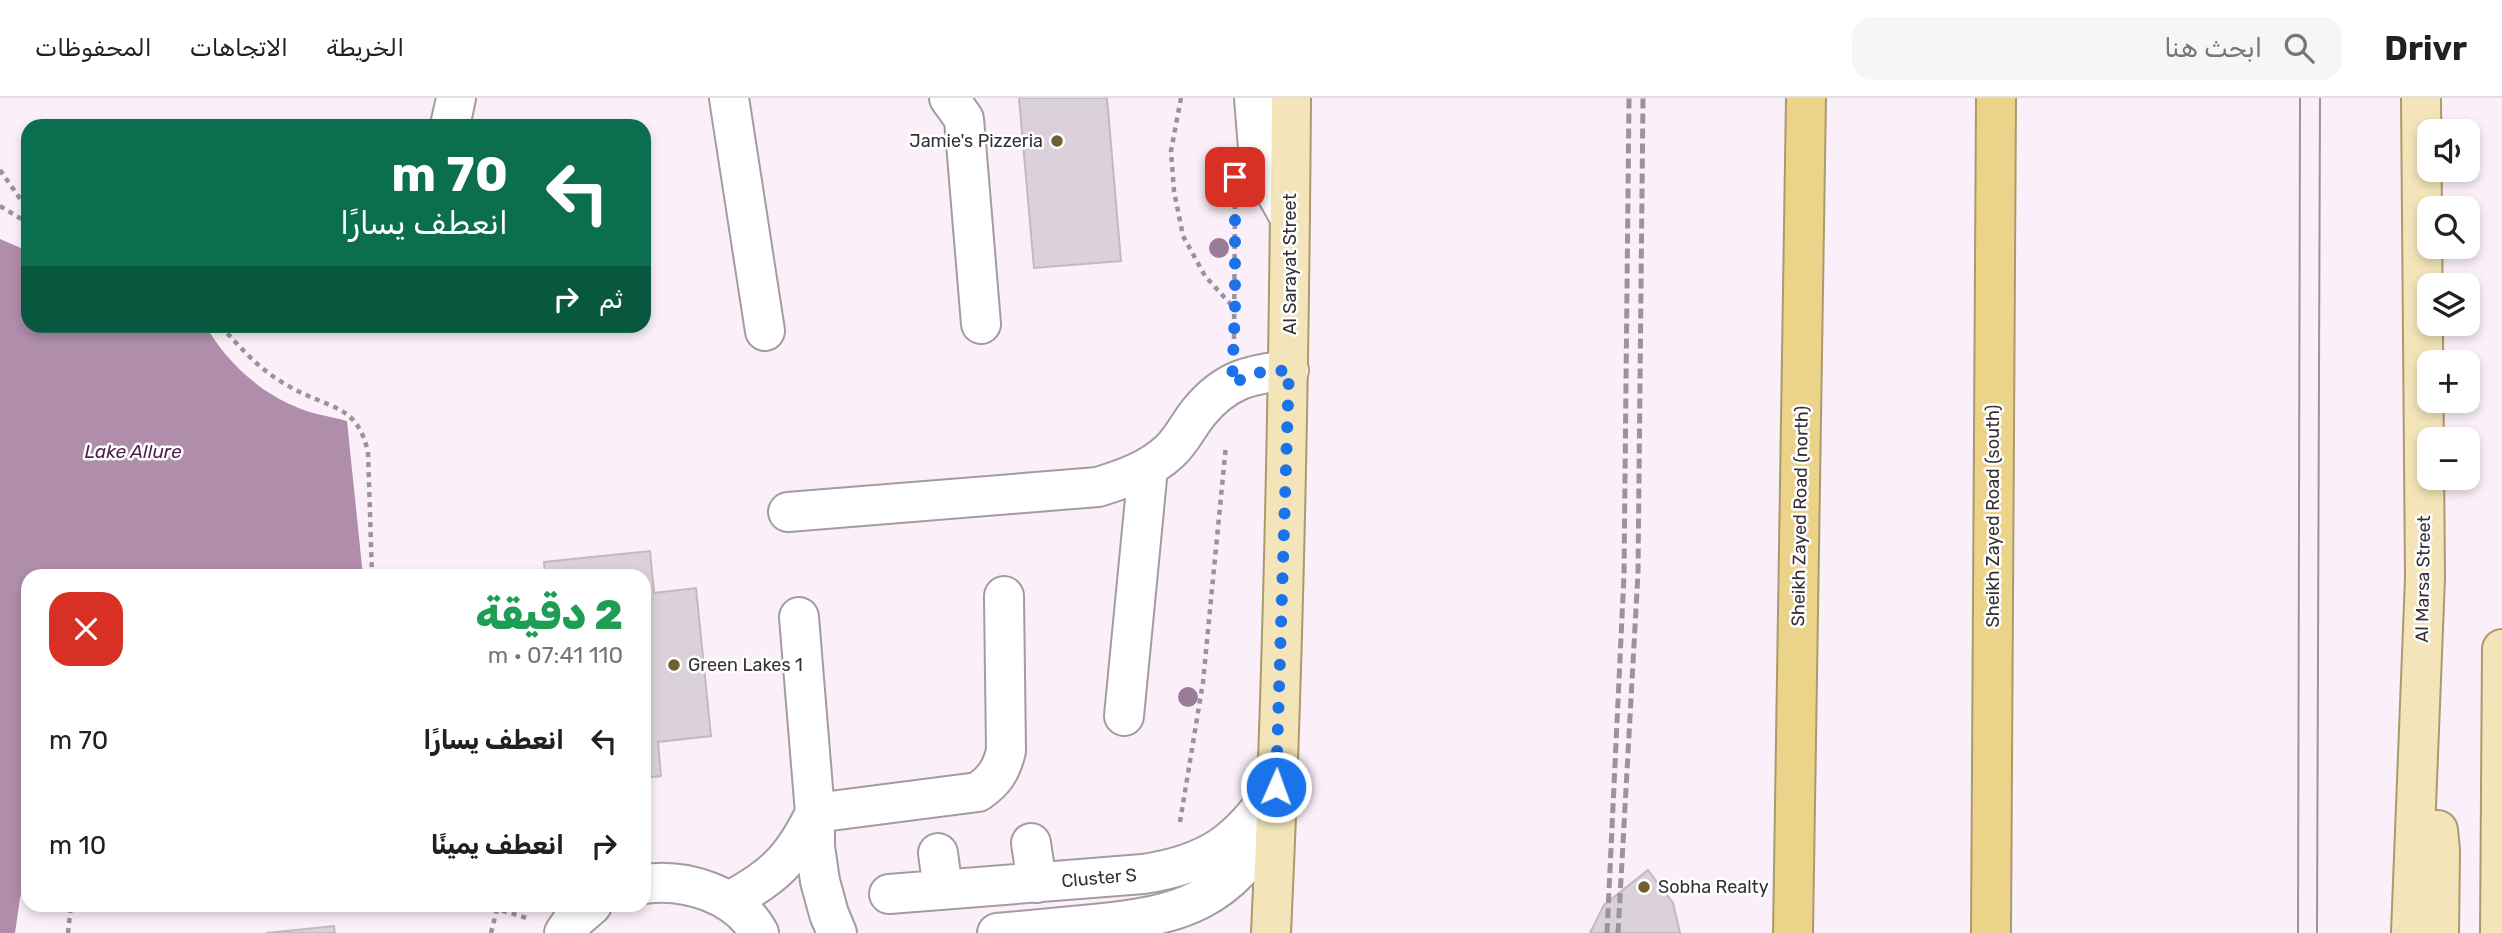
<!DOCTYPE html>
<html lang="ar">
<head>
<meta charset="utf-8">
<style>
  body { margin:0; font-family:Rubik,"Noto Naskh Arabic",sans-serif; background:#f6f6f6; color:#202124; direction:rtl; height:100vh; display:flex; flex-direction:column; font-size:26px; white-space:nowrap }
  * { box-sizing:border-box; margin:0 }
  p { font-size:23px; color:#757577 }
  .icon { flex:none; width:38px; height:38px; fill:none; stroke:currentColor; stroke-width:2; stroke-linecap:round; stroke-linejoin:round }
  .map { position:relative; flex:1; overflow:hidden; direction:ltr }
  .details { position:absolute; left:21px; top:471px; width:630px; height:343px; display:flex; flex-direction:column; background:#fff; border-radius:21px; box-shadow:0 4px 10px #0003; direction:rtl }
  .details>* { flex:none }
  .hud { position:absolute; left:21px; top:21px; width:630px; height:214px; border-radius:21px; box-shadow:0 4px 10px #0003; direction:rtl; background:#0b6e4f; color:#fff; overflow:hidden }
  .buttons { position:absolute; left:2417px; top:21px; display:grid; gap:14px }
  .buttons a { display:grid; place-items:center; width:63px; height:63px; border-radius:14px; background:#fff; box-shadow:0 4px 10px #0003; font-size:35px }
  .pin { position:absolute; display:grid; place-items:center; width:60px; height:60px; color:#fff; margin:-30px; border-radius:14px; box-shadow:0 4px 10px #0006 }
  .me { position:absolute; width:77px; margin:-38px; rotate:2deg; stroke-linejoin:round; filter:drop-shadow(0 0 5px #0008) }
  .turn { display:flex; align-items:center; gap:24px; height:147px; padding:0 28px; font-size:32px }
  .turn .icon { width:91px; height:91px; stroke-width:2.5 }
  .turn b { display:block; font-size:49px; line-height:60px }
  .then { display:flex; align-items:center; height:66px; padding:0 28px; background:#0003; gap:14px; font-size:26px }
  .round { display:grid; place-items:center; flex:none; width:74px; height:74px; border-radius:21px; background:#f6f6f6 }
  .overview { display:flex; align-items:center; justify-content:space-between; height:119px; padding:0 28px }
  h1 { font-size:42px; font-weight:800; line-height:52px; color:#1e9e55 }
  ul { padding:0; list-style:none }
  li { display:flex; align-items:center; gap:21px; height:105px; padding:0 28px }
  li div { flex:1 }
  li b { display:block; font-size:26px }
  li em { font-style:normal }
  header { display:flex; align-items:center; gap:42px; box-sizing:border-box; height:98px; padding:0 35px; background:#fff; border-bottom:2px solid #e0e0e0 }
  header strong { font-size:33px }
  nav { display:flex; gap:38px; margin-inline-start:auto; font-size:24px }
  .search { width:490px; height:63px; background:#f6f6f6; display:flex; align-items:center; gap:18px; box-sizing:border-box; padding:0 24px; border-radius:21px; color:#757577; font-size:26px }
  .map>svg:first-child { display:block }
  .water { fill:#af8dab }
  .building { fill:#dbd1da; stroke:#c3b9c1; stroke-width:2 }
  .lines { fill:none; stroke-linecap:round; stroke-linejoin:round }
  .minor-casing { stroke:#a49ba3; stroke-width:42 }
  .major-casing { stroke:#ab9a6c; stroke-width:42 }
  .highway-casing { stroke:#ab9a6c; stroke-width:42 }
  .path { stroke:#9a9399; stroke-width:4.5; stroke-dasharray:5 5; stroke-linecap:butt }
  .minor { stroke:#fff; stroke-width:38 }
  .major { stroke:#f3e5b9; stroke-width:38 }
  .highway { stroke:#ebd38a; stroke-width:38 }
  .tram { stroke:#9b949a; stroke-width:2 }
  .rail { stroke:#9b949a; stroke-width:5; stroke-dasharray:10 5; stroke-linecap:butt }
  .tree { fill:#9a7c97 }
  .route { stroke:#1a73e8; stroke-width:12; stroke-dasharray:0 21.6 }
  .poi-dot { fill:#6f602d; stroke:#fff; stroke-width:2.5 }
  .labels { text-anchor:middle; dominant-baseline:central; stroke-width:5; stroke-linejoin:round; paint-order:stroke }
  .poi-label { font-size:18px; fill:#343134; stroke:#fff; text-anchor:start }
  .street-label { font-size:18px; fill:#343134; stroke:#fff }
  .water-label { font-size:19px; font-style:italic; fill:#51244d; stroke:#fff }
</style>
</head>
<body>
<header>
<strong>Drivr</strong>
<div class="search"><svg class="icon" aria-label="search" viewBox="0 0 24 24"><circle cx="10" cy="10" r="6"/><path d="M15 15l6 6"/></svg>ابحث هنا</div>
<nav><a>الخريطة</a><a>الاتجاهات</a><a>المحفوظات</a></nav>
</header>
<div class="map">
<svg width="2502" height="835" viewBox="0 0 2502 835">
  <rect width="100%" height="100%" fill="#fbf0f9"/>
  <path class="water" d="M0,141L28,153V228H206C224,261 258,293 294,308C310,316 330,318 347,323L363,478H28V776L20,800L15,835H0Z"/>
  <path class="building" d="M1019,0H1107L1121,163L1034,170Z
    M650,453L654,495L696,490L711,638L658,644L661,678L644,680V478H545L544,464Z
    M1648,772L1673,805L1680,835H1590L1604,807Z
    M334,828L335,835H266Z"/>
  <g class="lines">
    <defs>
      <path id="minor" d="M729,0L765,233
        M949,0L964,21L981,226
        M1254,0L1258,50L1272,88L1290,120
        M450,28L456,0
        M788,414L1098,389C1124,381 1150,372 1170,353C1182,342 1189,326 1199,314C1225,282 1250,276 1289,272
        M799,519L815,715V749L820,783L829,816L837,835
        M1124,618L1148,370
        M815,715L978,694C994,683 1001,673 1006,653L1004,498
        M1031,745L1037,785
        M938,755L943,792
        M644,786C685,780 738,796 759,835
        M889,796L1143,776C1209,766 1240,744 1276,689
        M729,803C774,779 792,762 815,715
        M564,835L570,826L592,807
        M997,835C1029,832 1061,829 1094,826C1182,817 1229,804 1274,722"/>
      <path id="major" d="M2438,732L2440,752L2439,835
        M1271,835C1284,557 1289,278 1291,0
        M2411,835L2425,480L2421,0
        M2500,835L2502,551"/>
      <path id="highway" d="M1793,835L1806,0
        M1991,835L1996,0"/>
    </defs>
    <use href="#minor" class="minor-casing"/>
    <use href="#major" class="major-casing"/>
    <use href="#highway" class="highway-casing"/>
    <path class="path" d="M1181,0L1171,53L1174,93L1183,138L1205,178L1235,211
      M0,72L28,112
      M0,108L28,125
      M221,228C236,245 252,263 271,277C281,284 293,291 304,296C339,312 358,312 368,354L372,478
      M1234,241L1235,106
      M1180,724L1203,584L1226,347
      M68,835L71,807
      M491,835L497,811L530,821"/>
    <use href="#minor" class="minor"/>
    <use href="#major" class="major"/>
    <use href="#highway" class="highway"/>
    <path class="tram" d="M2298,835L2300,0
      M2317,835L2320,0"/>
    <path class="rail" d="M1607,835L1624,477L1629,0
      M1618,835L1638,475L1643,0"/>
  </g>
  <g class="tree">
    <circle cx="1219" cy="150" r="10"/>
    <circle cx="1188" cy="599" r="10"/>
  </g>
  <g class="lines">
    <path class="route" d="M1235,79V211L1232,286L1254,275L1289,272L1276,689"/>
  </g>
  <g class="poi-dot">
    <circle cx="1057" cy="43" r="7"/>
    <circle cx="674" cy="567" r="7"/>
    <circle cx="1644" cy="789" r="7"/>
  </g>
  <g class="labels">
    <g class="poi-label">
      <text x="1043" y="43" text-anchor="end">Jamie's Pizzeria</text>
      <text x="688" y="567">Green Lakes 1</text>
      <text x="1658" y="789">Sobha Realty</text>
    </g>
    <g class="street-label">
      <text transform="translate(1290 166) rotate(-90)">Al Sarayat Street</text>
      <text transform="translate(1800 418) rotate(-89)">Sheikh Zayed Road (north)</text>
      <text transform="translate(1993 418) rotate(-90)">Sheikh Zayed Road (south)</text>
      <text transform="translate(2423 481) rotate(-89)">Al Marsa Street</text>
      <text transform="translate(1099 780) rotate(-5)">Cluster S</text>
    </g>
    <g class="water-label">
      <text x="133" y="353">Lake Allure</text>
    </g>
  </g>
</svg>
<div class="buttons">
<a><svg class="icon" aria-label="sound" viewBox="0 0 24 24"><path d="M4 9h4l5-4v14l-5-4H4zM17 9q2 3 0 6"/></svg></a>
<a><svg class="icon" aria-label="search" viewBox="0 0 24 24"><circle cx="10" cy="10" r="6"/><path d="M15 15l6 6"/></svg></a>
<a><svg class="icon" aria-label="layers" viewBox="0 0 24 24"><path d="M12 4l9 5-9 5-9-5zM3 14l9 5 9-5"/></svg></a>
<a>+</a>
<a>−</a>
</div>
<div class="pin" style="left:1235px;top:79px;background:#d93025"><svg class="icon" aria-label="arrive" viewBox="0 0 24 24"><path d="M6 21V4h12l-3 4 3 4H6"/></svg></div>
<svg class="me" style="left:1276px;top:689px" viewBox="-20 -20 40 40"><circle r="17" fill="#1a73e8" stroke="#fff" stroke-width="3"/><path d="M0-11L8 9 0 5-8 9z" fill="#fff"/></svg>
<div class="hud">
<div class="turn"><svg class="icon" aria-label="left" viewBox="0 0 24 24"><path d="M17 20v-9H6M10 6l-5 5 5 5"/></svg><div><b>70 m</b>انعطف يسارًا</div></div>
<div class="then">ثم<svg class="icon" aria-label="right" viewBox="0 0 24 24"><path d="M7 20v-9h11M14 6l5 5-5 5"/></svg></div>
</div>
<section class="details">
<div class="overview"><div><h1>2 دقيقة</h1><p>110 m · 07:41</p></div><a class="round" style="background:#d93025;color:#fff"><svg class="icon" aria-label="close" viewBox="0 0 24 24"><path d="M6 6l12 12M18 6L6 18"/></svg></a></div>
<ul>
<li><svg class="icon" aria-label="left" viewBox="0 0 24 24"><path d="M17 20v-9H6M10 6l-5 5 5 5"/></svg><div><b>انعطف يسارًا</b></div><em>70 m</em></li>
<li><svg class="icon" aria-label="right" viewBox="0 0 24 24"><path d="M7 20v-9h11M14 6l5 5-5 5"/></svg><div><b>انعطف يمينًا</b></div><em>10 m</em></li>
</ul>
</section>
</div>
</body>
</html>
